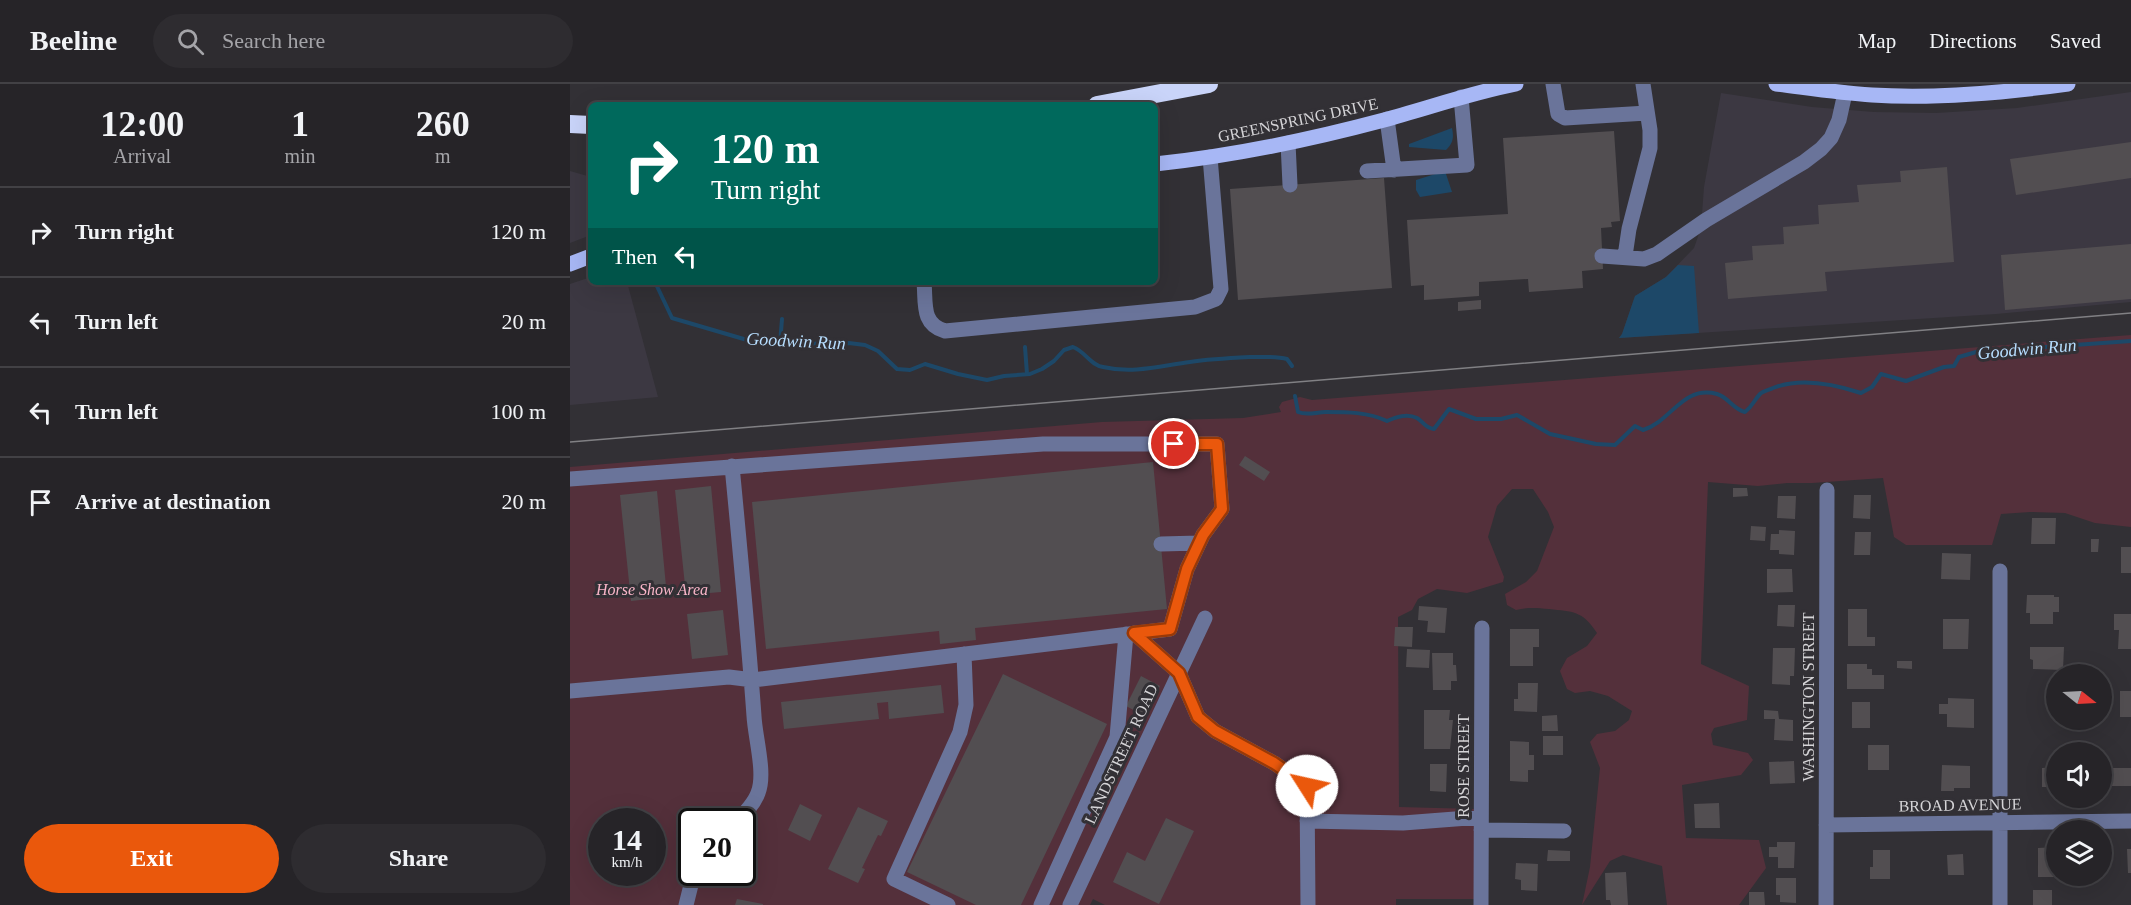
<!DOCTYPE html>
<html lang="en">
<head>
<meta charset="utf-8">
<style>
  body { margin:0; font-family:"Times New Roman",serif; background:#2e2c30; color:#f1f3f6; height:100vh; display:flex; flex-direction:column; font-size:22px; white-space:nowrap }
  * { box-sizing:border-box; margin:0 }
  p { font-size:20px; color:#a4a4a8 }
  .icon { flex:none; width:33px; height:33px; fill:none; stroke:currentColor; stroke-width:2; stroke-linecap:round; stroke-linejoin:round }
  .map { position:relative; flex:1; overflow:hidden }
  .drawer { display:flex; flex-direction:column; background:#262428; width:570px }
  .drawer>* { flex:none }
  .top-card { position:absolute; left:18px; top:18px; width:570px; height:183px; border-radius:9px; box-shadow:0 6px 24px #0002,0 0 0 2px #424145; background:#00695c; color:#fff; overflow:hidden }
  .needle { width:39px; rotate:108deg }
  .tools { position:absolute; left:1476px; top:580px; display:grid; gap:12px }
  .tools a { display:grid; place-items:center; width:66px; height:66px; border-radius:50%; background:#262428; box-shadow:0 6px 24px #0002,0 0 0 2px #424145; font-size:30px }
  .speed { position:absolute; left:18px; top:724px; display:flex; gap:12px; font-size:30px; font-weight:700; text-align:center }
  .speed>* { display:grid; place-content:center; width:78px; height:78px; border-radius:50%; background:#262428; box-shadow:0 6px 24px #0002,0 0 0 2px #424145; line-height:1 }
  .speed small { font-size:15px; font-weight:400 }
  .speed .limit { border:3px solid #111; border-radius:9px; background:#fff; color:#111 }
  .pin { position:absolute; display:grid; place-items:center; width:51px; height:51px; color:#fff; margin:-26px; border:3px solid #fff; border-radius:50%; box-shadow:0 2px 6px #0007 }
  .me { position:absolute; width:66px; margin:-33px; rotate:305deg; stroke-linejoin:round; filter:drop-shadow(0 0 4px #0008) }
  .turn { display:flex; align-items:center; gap:21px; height:126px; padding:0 24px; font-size:27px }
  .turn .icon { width:78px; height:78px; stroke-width:2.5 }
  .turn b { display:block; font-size:42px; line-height:51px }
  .then { display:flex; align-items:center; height:57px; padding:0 24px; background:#0003; gap:12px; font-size:22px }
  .eta { display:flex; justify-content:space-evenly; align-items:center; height:102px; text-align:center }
  .eta b { font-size:36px; font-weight:700; line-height:42px }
  .cta { display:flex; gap:12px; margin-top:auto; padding:12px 24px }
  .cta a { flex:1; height:69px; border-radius:36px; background:#ea580c; color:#fff; font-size:24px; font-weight:700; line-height:69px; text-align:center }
  .cta a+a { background:#2e2c30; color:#f1f3f6 }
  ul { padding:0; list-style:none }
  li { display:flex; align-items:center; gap:18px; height:90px; padding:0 24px; border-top:2px solid #424145 }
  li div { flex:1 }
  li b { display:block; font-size:22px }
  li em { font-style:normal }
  header { display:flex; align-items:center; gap:36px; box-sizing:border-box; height:84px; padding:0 30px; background:#262428; border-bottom:2px solid #424145 }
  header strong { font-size:28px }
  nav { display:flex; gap:33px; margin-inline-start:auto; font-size:21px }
  .search { width:420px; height:54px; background:#2e2c30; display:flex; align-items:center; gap:15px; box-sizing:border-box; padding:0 21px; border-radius:33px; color:#a4a4a8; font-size:22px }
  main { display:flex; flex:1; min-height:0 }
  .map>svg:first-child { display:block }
  .built { fill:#3c3842 }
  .green { fill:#54303b; fill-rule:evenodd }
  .water { fill:#1d4868 }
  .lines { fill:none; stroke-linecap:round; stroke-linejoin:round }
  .stream { stroke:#1d4868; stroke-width:4 }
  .building { fill:#524e51 }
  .minor { stroke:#6a749a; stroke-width:15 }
  .major { stroke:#a7b7f5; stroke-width:15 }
  .highway { stroke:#c9d4f9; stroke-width:18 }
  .tram { stroke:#818084; stroke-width:1.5 }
  .route-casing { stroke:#983908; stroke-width:15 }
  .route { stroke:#ea580c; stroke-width:10 }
  .labels { text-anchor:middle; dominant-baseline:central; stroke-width:6; stroke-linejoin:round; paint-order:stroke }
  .street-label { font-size:16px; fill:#d5d4d7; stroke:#323035 }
  .park-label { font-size:16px; font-style:italic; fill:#f9b5c8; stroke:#323035 }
  .water-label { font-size:18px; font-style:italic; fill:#b6ddfe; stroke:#323035 }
</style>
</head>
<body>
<header>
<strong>Beeline</strong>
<div class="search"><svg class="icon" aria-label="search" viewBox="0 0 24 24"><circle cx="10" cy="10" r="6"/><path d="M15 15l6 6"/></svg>Search here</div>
<nav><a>Map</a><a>Directions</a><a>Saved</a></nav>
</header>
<main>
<section class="drawer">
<div class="eta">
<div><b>12:00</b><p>Arrival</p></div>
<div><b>1</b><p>min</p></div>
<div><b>260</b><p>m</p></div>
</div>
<ul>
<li><svg class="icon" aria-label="right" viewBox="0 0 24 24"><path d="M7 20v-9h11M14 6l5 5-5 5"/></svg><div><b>Turn right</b></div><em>120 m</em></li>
<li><svg class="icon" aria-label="left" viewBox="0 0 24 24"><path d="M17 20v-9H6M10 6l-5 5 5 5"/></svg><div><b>Turn left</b></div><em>20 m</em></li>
<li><svg class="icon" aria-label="left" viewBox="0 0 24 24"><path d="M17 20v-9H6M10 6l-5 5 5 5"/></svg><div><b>Turn left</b></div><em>100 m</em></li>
<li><svg class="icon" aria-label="arrive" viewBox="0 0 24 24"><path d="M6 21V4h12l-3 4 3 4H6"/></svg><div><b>Arrive at destination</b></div><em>20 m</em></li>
</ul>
<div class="cta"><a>Exit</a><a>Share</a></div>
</section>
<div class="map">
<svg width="1561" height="821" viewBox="0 0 1561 821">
  <rect width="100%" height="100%" fill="#323035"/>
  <path class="built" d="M1561,8V218L1426,230L1049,254L1052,250L1065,212L1096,193L1124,164L1131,144L1134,103L1151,9L1242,23L1304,28L1366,29L1447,24Z
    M0,87L21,93V151L0,159Z
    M21,193V198H57L88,313L0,321V200Z"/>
  <path class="green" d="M1561,251V443L1525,439L1495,429L1460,428L1431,430L1422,461H1336L1324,453L1313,394L1242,399H1217L1188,402L1138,398L1131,580L1179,602L1177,636L1144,644L1141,650L1143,661L1178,669L1183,676L1171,691L1112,701L1116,754L1189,756L1196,784L1169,821H1097L1092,782L1053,771L1040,777L1012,821L1020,783L1030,684L1020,658L1027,650L1045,647L1059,636L1062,627L1038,612L1020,607L1005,609L997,605L990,587L997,574L1017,562L1027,549C1012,526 1003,528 979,525C967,524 958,523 946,526L937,521L935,510L956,498L967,487L984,443L978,428L963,405H942L927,422L918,453L934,493L933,498L897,509L867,505L848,515L842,526L828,533L829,723L905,725L904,815H826V821H535L523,815L520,821H0V383L532,338L673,334L711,328L709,323L712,318L730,313L742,316ZM32,738H82V789H32ZM122,738H172V789H122Z"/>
  <path class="water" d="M882,44C884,54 883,59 876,66L839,63V60Z
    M875,87L882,108L850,113L846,106V96Z
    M1108,181L1124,182L1129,249L1049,254L1052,250L1065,212L1096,193Z"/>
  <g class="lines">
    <path class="stream" d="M85,198L102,234L184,258L217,261L257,259L267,261L279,259L295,261L308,267L327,285L340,286L355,280L388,290L417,296L434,292L460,290L472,285L484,277L494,266L503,263C516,268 520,281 533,283C563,290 590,282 620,278C640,275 661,274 681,273C693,273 706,272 717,275L722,282
      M210,260L212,235
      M455,263L457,290
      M725,312L728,328C737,332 746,328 756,328C777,328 798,328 817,337C826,333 837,329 847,334C854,338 855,344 864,345L879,325L906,335H931L947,331L980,350L1026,360L1045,361L1065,342L1073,346C1102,337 1112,301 1147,310C1158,313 1163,325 1175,328C1183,322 1184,316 1190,310C1193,307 1199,306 1203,304C1231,293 1264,300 1291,309L1302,303L1311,290L1336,297L1374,283L1384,282L1389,273L1406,268L1561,257"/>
  </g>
  <path class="building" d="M1044,47L1050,137L1041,138L1042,143L1031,144L1033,185L1012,187L1013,204L959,208L958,195L909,198V212L854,216V201L841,202L837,136L938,130L933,54Z
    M1561,58V94L1446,111L1440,75Z
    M1377,83L1384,178L1255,188L1257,207L1158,215L1155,179L1183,176L1182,162L1214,160L1213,143L1249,140L1248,121L1289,118L1287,101L1331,98L1330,87Z
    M814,94L822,204L668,216L660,105Z
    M1561,160V215L1435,226L1431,171Z
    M911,216V225L888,227V218Z
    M675,372L700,388L694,397L669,381Z
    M583,378L597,525L405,544L406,556L370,560L369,547L196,565L182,418Z
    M141,402L151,508L116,511L105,406Z
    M1163,404H1177L1178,412L1163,413Z
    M87,407L97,513L61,517L50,411Z
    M1284,411H1301L1300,435L1283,434Z
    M1208,412H1226L1225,435L1207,434Z
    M1462,434H1486L1485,460H1461Z
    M1181,442L1196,443L1195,457L1180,456Z
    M1209,446L1225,447L1224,471L1209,470V466H1200L1201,450H1209Z
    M1285,448H1301L1300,471H1284Z
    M1521,455H1529L1528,468H1521Z
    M1551,463H1561V489H1551Z
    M1372,469L1401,470L1400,496L1371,495Z
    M1197,485H1222L1223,508L1197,509Z
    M1457,511H1484V513H1489V528H1483V540H1460V529H1456Z
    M1208,521H1225L1224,543L1207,542Z
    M849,522L877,524L875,549L857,548L858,537L848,536Z
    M1278,525H1297V553H1305V562H1278Z
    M153,526L158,571L122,575L117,530Z
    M1544,530H1561V565H1548L1549,546H1544Z
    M1373,535H1399L1398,565H1373Z
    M825,543H843L842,563L824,562Z
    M940,545H969V563H963V582H940Z
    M1460,563H1494L1493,586L1463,585V576L1460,575Z
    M1203,564H1225L1224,592H1220V601L1202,600Z
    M837,565L860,566L859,584L836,583Z
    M862,569H883V581H886L887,597H881V606H863Z
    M1327,577H1342V585L1327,584Z
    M1277,580H1297V585H1302V591H1314V605H1277Z
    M433,590L537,640L451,821H406L337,788Z
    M571,592L590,602L575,632L556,622Z
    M948,599H968L967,628L944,627V615H948Z
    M371,601L374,629L319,635L318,618L307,619L309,635L214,645L211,618Z
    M1550,607H1561V633H1550Z
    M1378,614L1404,615V644L1377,643V630H1369V620H1378Z
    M1282,618H1300V644H1282Z
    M854,626H880L879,636H883L880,665H854Z
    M1194,626L1208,627L1209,635L1223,636V657L1204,656L1205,635H1194Z
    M987,631L988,647H972V632Z
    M973,652H993V671H973Z
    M940,657L959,658V671H964V686H958V698L940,697Z
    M1298,661H1319V686H1298Z
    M1224,677L1225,699L1200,700L1199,678Z
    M860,680H877L876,708L860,707Z
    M1372,681L1400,682V704H1384V707H1371Z
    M1486,683V703H1472V684Z
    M1532,684H1561V702H1532Z
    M1149,719L1150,744H1125L1124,720Z
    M230,720L252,731L240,757L218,746Z
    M288,723L318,737L311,752L308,751L292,784L295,785L288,799L258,785Z
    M596,734L624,747L589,820L543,798L557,768L575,777Z
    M1207,758H1225L1224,784H1208V773H1199V763H1207Z
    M1486,763V793H1468V764Z
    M1557,765H1561V789H1558Z
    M978,766L1000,767V777H977Z
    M1303,766H1320V795H1300V783H1303Z
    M1393,770L1394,791H1378L1377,771Z
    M946,779L968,780L967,807L951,806V796L945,795Z
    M1056,788L1058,821H1041L1040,816H1036L1035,789Z
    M1206,794H1226V819L1210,818V811H1206Z
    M1463,806H1482V821H1463Z
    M1179,808H1194L1195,821H1179Z
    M167,815L193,820V821H165Z"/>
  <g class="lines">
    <path class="minor" d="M983,0L988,30L995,34L1077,29
      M817,35L824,86
      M718,59L720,101
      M797,87L897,81L891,13
      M1032,172L1074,175L1087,170L1136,136L1234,78L1251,65L1261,54L1269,36L1275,9
      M1055,172L1059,145L1080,64V46L1073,0
      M354,198C356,219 351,240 375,247L625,223L646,215L651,205L640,73
      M162,382C170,465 178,548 184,632C185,653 196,690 188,709C184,720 174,730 166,738
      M0,395L473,360H647L652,425L633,451L617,485L600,545L183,596L159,593L0,607
      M591,460L629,459
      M564,549L609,589L628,633L645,647L704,679L737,702L738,821
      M737,737L833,739L911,733
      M1256,741L1561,737
      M911,746L994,747
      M116,821L124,789
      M378,821L324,795L390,648L396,621L394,570
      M471,821L547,653L556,550
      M500,821L635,534
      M911,821L912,544
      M1256,821L1257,406
      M1430,821V487"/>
    <path class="major" d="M1206,0C1238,4 1270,9 1302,11C1367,15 1433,9 1498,0
      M585,80C662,72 739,56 814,36C858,24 901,9 946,0
      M0,180L21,172"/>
    <path class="highway" d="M527,21L639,0
      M0,40L21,41"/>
    <path class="tram" d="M0,358L1561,229"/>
  </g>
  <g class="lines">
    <defs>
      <path id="route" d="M604,360H647L652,425L633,451L617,485L600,545L564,549L609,589L628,633L645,647L704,679L737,702"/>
    </defs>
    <use href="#route" class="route-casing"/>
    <use href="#route" class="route"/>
  </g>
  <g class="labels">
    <g class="street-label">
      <text transform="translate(728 36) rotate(-12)">GREENSPRING DRIVE</text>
      <text transform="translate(1238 613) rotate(-90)">WASHINGTON STREET</text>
      <text transform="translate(551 670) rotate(-65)">LANDSTREET ROAD</text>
      <text transform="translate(893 682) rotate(-90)">ROSE STREET</text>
      <text transform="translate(1390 721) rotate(-1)">BROAD AVENUE</text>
    </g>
    <g class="park-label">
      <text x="82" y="505">Horse Show Area</text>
    </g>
    <g class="water-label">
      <text transform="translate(226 257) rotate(3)">Goodwin Run</text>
      <text transform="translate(1457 265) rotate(-5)">Goodwin Run</text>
    </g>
  </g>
</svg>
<div class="tools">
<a><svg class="needle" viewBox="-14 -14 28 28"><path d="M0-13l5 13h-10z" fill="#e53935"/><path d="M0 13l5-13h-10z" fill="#a4a4a8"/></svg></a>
<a><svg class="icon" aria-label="sound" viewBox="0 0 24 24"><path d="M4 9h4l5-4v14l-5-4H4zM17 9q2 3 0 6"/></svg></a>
<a><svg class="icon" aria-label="layers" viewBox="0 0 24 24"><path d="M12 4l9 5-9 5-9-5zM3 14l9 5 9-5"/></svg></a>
</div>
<div class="speed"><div>14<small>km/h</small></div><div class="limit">20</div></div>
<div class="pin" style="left:604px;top:360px;background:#d93025"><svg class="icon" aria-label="arrive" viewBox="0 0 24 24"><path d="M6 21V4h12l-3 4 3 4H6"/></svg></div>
<svg class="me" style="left:737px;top:702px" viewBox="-20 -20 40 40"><circle r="19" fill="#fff"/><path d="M0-13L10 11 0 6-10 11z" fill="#ea580c"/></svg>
<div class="top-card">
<div class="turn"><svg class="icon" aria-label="right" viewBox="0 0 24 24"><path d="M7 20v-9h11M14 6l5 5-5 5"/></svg><div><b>120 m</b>Turn right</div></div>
<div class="then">Then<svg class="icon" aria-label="left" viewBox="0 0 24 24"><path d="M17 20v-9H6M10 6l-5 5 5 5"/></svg></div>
</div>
</div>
</main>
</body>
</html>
